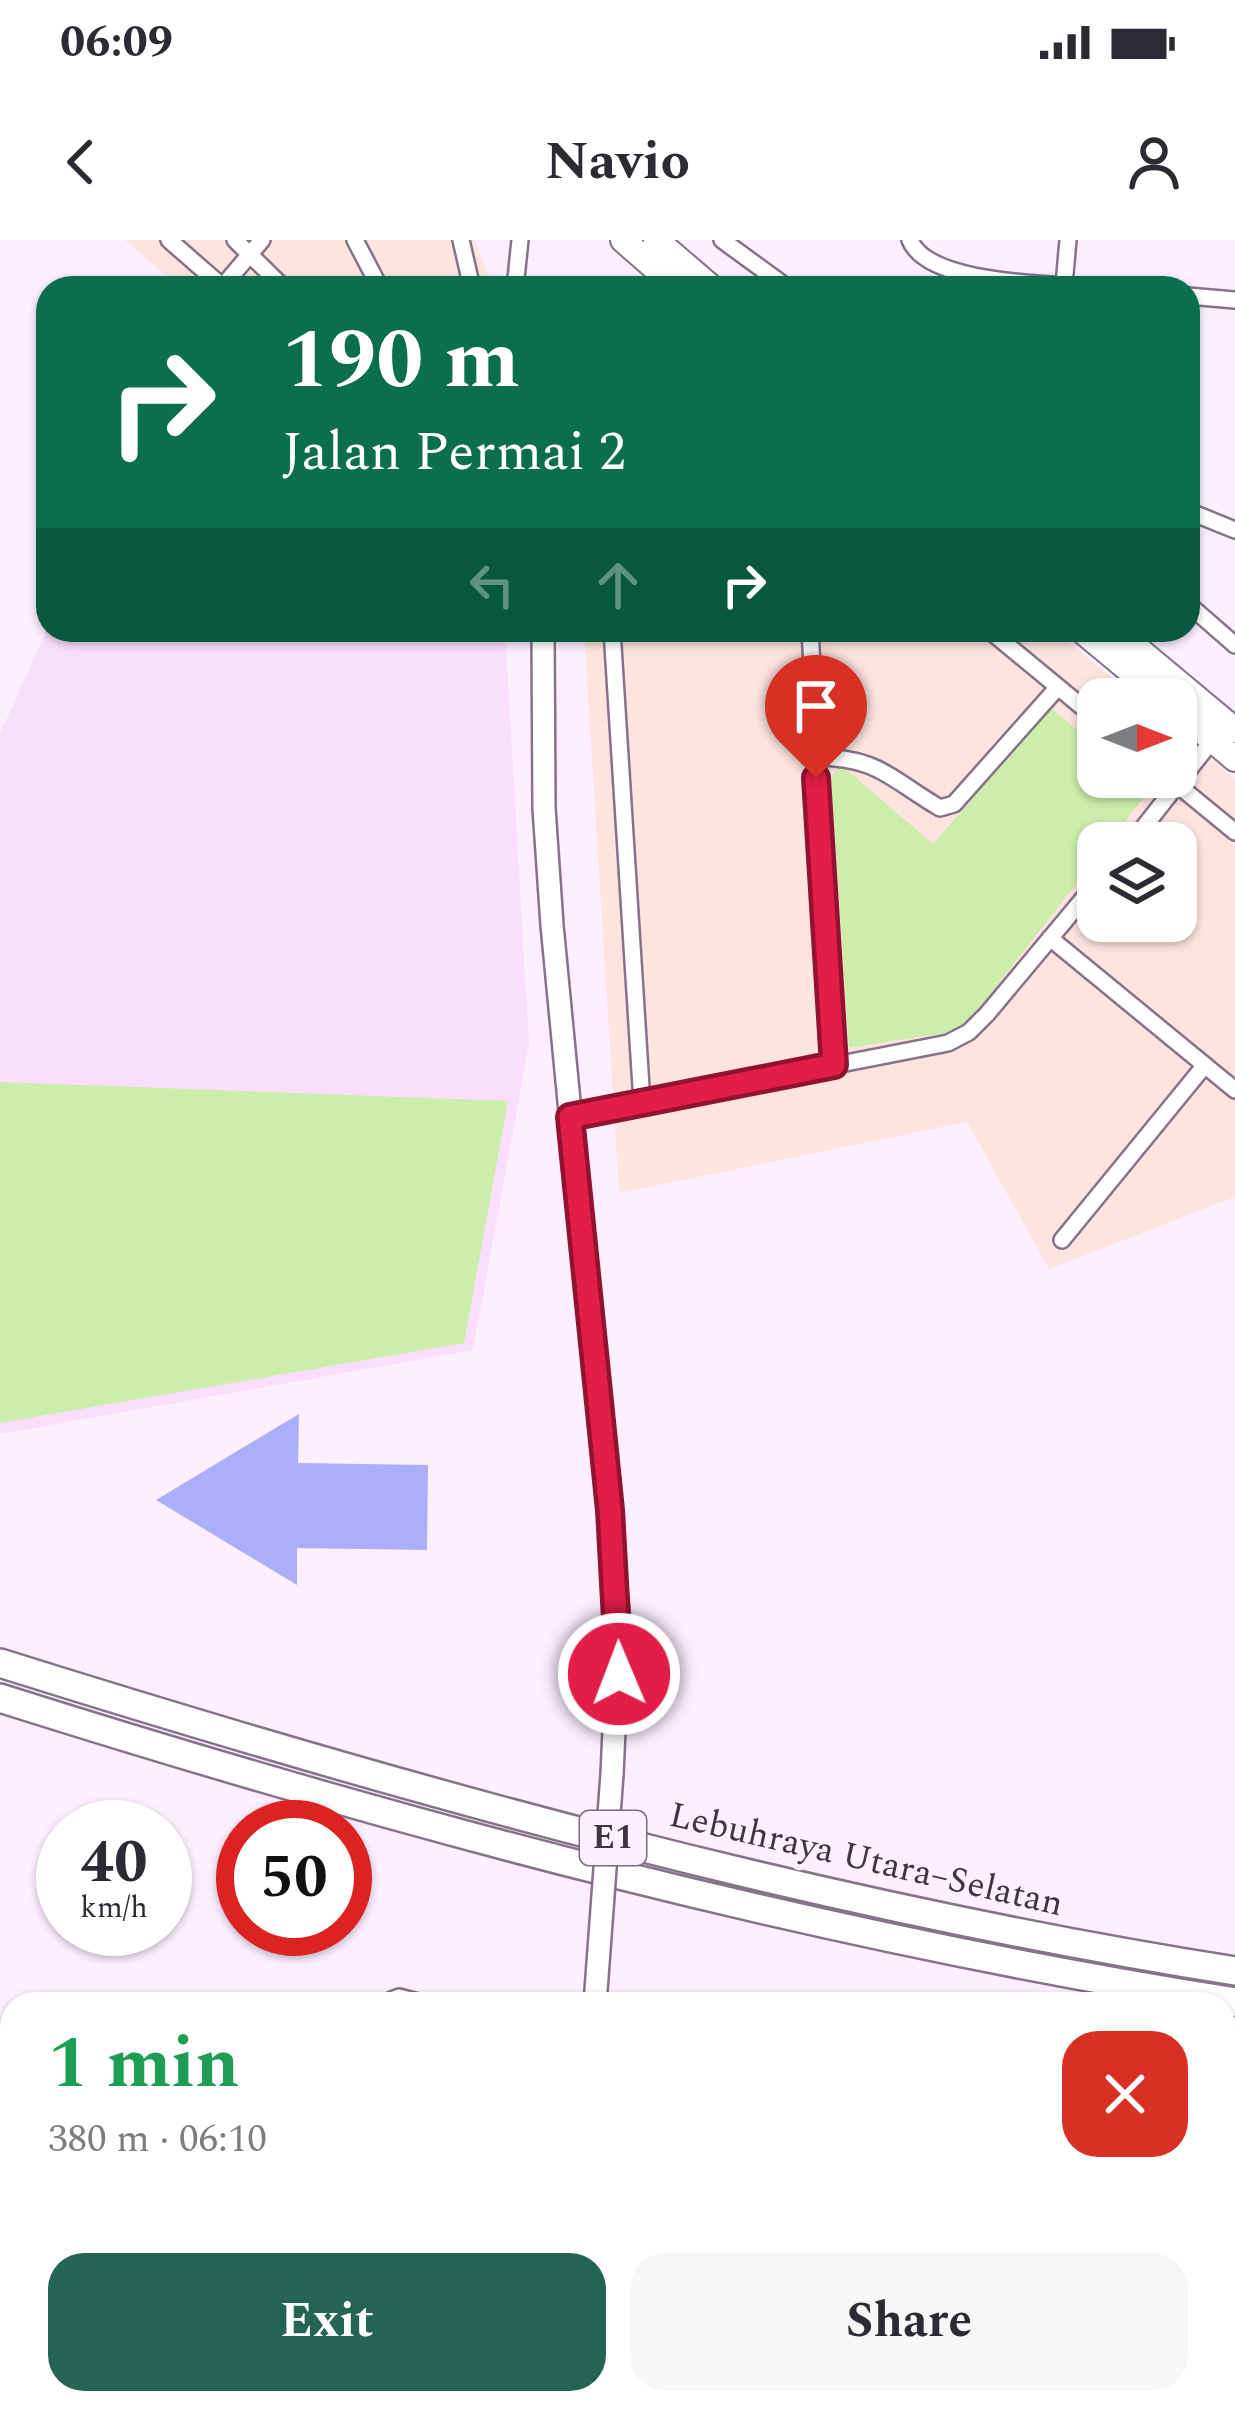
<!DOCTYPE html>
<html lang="en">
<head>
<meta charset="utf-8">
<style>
  body { margin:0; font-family:Spectral,serif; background:#f7f7f7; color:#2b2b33; height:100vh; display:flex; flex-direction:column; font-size:45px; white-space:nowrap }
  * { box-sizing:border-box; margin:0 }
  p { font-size:39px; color:#7c7c81 }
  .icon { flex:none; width:66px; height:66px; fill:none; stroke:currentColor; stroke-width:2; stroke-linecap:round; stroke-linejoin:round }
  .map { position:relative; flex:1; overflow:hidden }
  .sheet { position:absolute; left:0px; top:1752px; width:1236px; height:423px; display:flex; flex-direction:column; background:#fff; border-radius:36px 36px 0 0; box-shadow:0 3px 9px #0004 }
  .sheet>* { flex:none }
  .banner { position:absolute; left:36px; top:36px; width:1164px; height:366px; border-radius:36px; box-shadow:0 3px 9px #0004; background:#0b6e4f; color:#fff; overflow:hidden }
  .needle { width:78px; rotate:90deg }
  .tools { position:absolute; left:1077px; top:438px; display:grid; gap:24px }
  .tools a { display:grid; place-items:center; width:120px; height:120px; border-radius:24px; background:#fff; box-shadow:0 3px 9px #0004; font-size:60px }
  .speed { position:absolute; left:36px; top:1560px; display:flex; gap:24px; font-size:60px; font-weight:700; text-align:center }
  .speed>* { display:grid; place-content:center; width:156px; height:156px; border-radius:50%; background:#fff; box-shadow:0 3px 9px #0004; line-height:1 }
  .speed small { font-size:30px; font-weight:400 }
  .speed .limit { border:18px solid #d22; background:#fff; color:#111 }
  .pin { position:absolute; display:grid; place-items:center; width:102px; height:102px; color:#fff; margin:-123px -51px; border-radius:50% 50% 50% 0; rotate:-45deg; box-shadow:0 0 12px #0007 }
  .pin .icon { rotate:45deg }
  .me { position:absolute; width:132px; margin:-66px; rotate:359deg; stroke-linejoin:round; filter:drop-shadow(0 0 9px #0008) }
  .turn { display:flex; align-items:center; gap:42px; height:252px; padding:0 48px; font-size:54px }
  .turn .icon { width:156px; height:156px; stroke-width:2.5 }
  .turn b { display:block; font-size:84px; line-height:102px }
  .lanes { display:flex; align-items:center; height:114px; padding:0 48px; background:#0003; justify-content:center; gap:60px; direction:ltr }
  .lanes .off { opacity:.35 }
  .round { display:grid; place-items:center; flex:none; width:126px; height:126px; border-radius:36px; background:#f7f7f7 }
  .summary { display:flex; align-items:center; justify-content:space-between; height:204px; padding:0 48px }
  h1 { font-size:72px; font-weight:700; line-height:90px; color:#1e9e55 }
  .button { display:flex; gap:24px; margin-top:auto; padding:24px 48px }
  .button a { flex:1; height:138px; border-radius:36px; background:#246452; color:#fff; font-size:48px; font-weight:700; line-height:138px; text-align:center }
  .button a+a { background:#f7f7f7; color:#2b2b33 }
  .status { display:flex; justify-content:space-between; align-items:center; height:84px; padding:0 60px; background:#fff; direction:ltr }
  .status svg { height:33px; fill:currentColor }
  header { display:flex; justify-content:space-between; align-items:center; height:156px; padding:0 48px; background:#fff; font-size:54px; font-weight:700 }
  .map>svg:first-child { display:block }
  .commercial { fill:#fee4df; fill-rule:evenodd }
  .built { fill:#f9defe }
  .green { fill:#cdedaa }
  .building { fill:#abaef8 }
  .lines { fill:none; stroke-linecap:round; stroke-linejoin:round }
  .minor-casing { stroke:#86728a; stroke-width:20 }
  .secondary-casing { stroke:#86728a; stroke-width:26 }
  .primary-casing { stroke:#86728a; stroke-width:28 }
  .motorway-casing { stroke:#86728a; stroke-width:32 }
  .minor { stroke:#fff; stroke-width:15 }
  .secondary { stroke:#fff; stroke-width:21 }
  .primary { stroke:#fff; stroke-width:24 }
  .motorway { stroke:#fff; stroke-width:27 }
  .secondary-bridge-casing { stroke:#86728a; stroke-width:26; stroke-linecap:butt }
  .secondary-bridge { stroke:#fff; stroke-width:21 }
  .route-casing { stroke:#92132f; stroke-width:30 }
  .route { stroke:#e11d48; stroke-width:21 }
  .labels { text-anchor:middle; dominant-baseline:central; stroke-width:12; stroke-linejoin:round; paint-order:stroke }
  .shield { fill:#fdefff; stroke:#776d79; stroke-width:3 }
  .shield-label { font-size:33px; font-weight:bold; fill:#3d353f }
  .street-label { font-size:36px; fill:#3d353f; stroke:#fdefff }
</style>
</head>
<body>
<div class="status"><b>06:09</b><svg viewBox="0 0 49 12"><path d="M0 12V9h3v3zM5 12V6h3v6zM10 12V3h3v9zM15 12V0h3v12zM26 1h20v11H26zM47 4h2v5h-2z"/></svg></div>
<header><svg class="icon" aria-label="back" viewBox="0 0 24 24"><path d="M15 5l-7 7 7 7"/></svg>Navio<svg class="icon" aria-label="person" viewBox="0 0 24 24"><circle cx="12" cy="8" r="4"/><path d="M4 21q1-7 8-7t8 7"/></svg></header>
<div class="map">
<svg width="1235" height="2174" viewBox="0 0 1235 2174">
  <rect width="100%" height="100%" fill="#fdefff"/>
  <path class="commercial" d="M125,0H475L492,48H180Z
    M584,390H1052L1140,459H1098V537H1176L1177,488L1235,539V957L1049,1029L967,882L619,953ZM1098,603H1176V681H1098Z"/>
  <path class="built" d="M48,387L505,390L529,804L473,1110L0,1194V494Z"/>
  <path class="green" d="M1051,468L1098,508V537H1131L1148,552L1108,603H1098V616L962,790L849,808L831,537L841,525L933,604Z
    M0,842L508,861L464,1103L0,1183Z"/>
  <path class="building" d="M299,1174L298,1223L428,1225L427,1310L297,1308V1345L156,1260Z"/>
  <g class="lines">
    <defs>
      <path id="minor" d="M169,0L224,48
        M235,0L284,48
        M355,0L380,48
        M461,0L472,48
        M722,0L788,48
        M910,0C928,45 1052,44 1096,48
        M1064,45L1068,0
        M223,46L262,0
        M515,48L520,0
        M1188,56L1235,60
        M1188,271L1235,290
        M1188,364L1235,405
        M612,390L642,863
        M810,390L834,825
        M989,390L1098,480
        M814,517C878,517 889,538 940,568L954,564L1058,447
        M1168,537L1235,592
        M1136,597L1217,494
        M1050,698L1235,850
        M570,877L948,803L969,792L987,774L1098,641
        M1062,1000L1205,825
        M382,1764L399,1757L426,1764
        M0,2012L12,2004
        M0,2109L12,2110
        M399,2163L400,2174
        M447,2163L505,2167L528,2163"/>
      <path id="secondary" d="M543,390L544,568L552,685L619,1381L612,1534
        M621,2163L623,2174"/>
      <path id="primary" d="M623,0L678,48
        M656,0L712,48
        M1081,390L1164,459
        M1115,390L1235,490
        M1176,469L1235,519"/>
      <path id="motorway" d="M0,1423C404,1550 817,1665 1235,1731
        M0,1458C405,1586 816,1696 1235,1762"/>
    </defs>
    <use href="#minor" class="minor-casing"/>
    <use href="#secondary" class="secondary-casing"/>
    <use href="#primary" class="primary-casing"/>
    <use href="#motorway" class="motorway-casing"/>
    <use href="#minor" class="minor"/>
    <use href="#secondary" class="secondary"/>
    <use href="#primary" class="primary"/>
    <use href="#motorway" class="motorway"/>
    <defs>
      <path id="secondary-bridge" d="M595,1764L612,1534"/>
    </defs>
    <use href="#secondary-bridge" class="secondary-bridge-casing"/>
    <use href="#secondary-bridge" class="secondary-bridge"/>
  </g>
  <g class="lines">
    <defs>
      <path id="route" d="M619,1434L610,1270L570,877L834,825L816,538"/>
    </defs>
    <use href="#route" class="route-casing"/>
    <use href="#route" class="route"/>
  </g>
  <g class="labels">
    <rect class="shield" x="580" y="1571" width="66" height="54" rx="9"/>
    <g class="shield-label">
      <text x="613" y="1598">E1</text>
    </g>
    <g class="street-label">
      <text transform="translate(866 1620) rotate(13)">Lebuhraya Utara–Selatan</text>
    </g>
  </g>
</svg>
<div class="tools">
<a><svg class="needle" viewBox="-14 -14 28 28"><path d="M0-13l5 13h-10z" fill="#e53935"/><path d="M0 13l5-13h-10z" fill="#7c7c81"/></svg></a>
<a><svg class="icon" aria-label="layers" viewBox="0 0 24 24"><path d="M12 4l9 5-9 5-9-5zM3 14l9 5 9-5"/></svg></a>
</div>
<div class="speed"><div>40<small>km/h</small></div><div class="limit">50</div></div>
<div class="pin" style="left:816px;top:538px;background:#d93025"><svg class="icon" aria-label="arrive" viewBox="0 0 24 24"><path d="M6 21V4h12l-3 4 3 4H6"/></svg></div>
<svg class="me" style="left:619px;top:1434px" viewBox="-20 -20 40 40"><circle r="17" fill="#e11d48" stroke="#fff" stroke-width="3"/><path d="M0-11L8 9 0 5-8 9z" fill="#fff"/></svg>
<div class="banner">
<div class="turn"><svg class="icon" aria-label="right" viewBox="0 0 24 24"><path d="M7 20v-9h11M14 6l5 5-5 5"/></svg><div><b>190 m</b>Jalan Permai 2</div></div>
<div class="lanes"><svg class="icon off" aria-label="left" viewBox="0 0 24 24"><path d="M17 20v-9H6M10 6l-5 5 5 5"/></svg><svg class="icon off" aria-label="ahead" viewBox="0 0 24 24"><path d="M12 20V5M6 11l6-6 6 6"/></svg><svg class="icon" aria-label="right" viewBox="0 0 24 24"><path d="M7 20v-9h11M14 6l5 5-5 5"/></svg></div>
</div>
<section class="sheet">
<div class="summary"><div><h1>1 min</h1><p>380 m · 06:10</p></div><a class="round" style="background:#d93025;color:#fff"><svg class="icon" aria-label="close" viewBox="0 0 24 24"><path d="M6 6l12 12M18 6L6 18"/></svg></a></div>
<div class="button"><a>Exit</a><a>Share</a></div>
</section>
</div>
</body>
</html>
